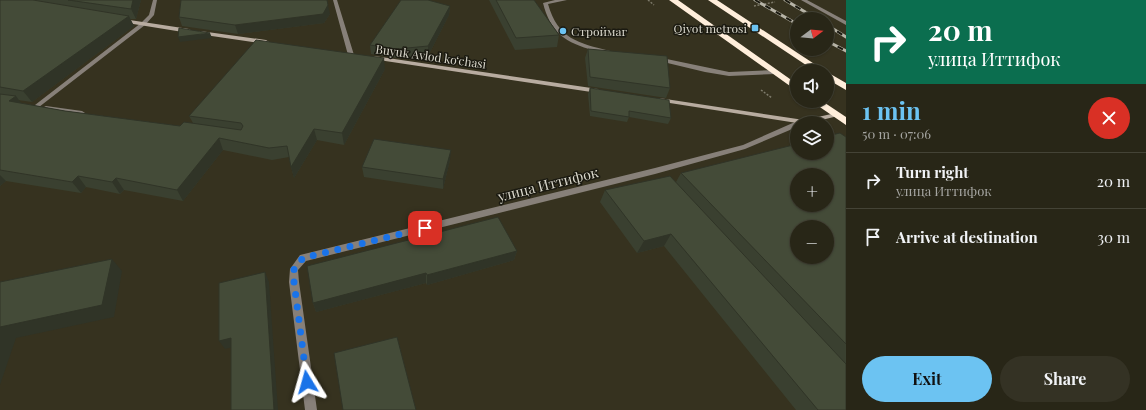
<!DOCTYPE html>
<html lang="en">
<head>
<meta charset="utf-8">
<style>
  body { margin:0; font-family:"Playfair Display",serif; background:#343224; color:#f1f3f6; height:100vh; display:flex; flex-direction:column; font-size:15px; white-space:nowrap }
  * { box-sizing:border-box; margin:0 }
  p { font-size:13px; color:#a5a5a1 }
  .icon { flex:none; width:22px; height:22px; fill:none; stroke:currentColor; stroke-width:2; stroke-linecap:round; stroke-linejoin:round }
  .map { position:relative; flex:1; overflow:hidden }
  .sheet { display:flex; flex-direction:column; background:#282617; width:300px }
  .sheet>* { flex:none }
  .banner { background:#0b6e4f; color:#fff; overflow:hidden }
  .needle { width:26px; rotate:74deg }
  .controls { position:absolute; left:790px; top:12px; display:grid; gap:8px }
  .controls a { display:grid; place-items:center; width:44px; height:44px; border-radius:50%; background:#282617; box-shadow:0 1px 3px #0004,0 0 0 1px #444336; font-size:20px }
  .pin { position:absolute; display:grid; place-items:center; width:34px; height:34px; color:#fff; margin:-17px; border-radius:8px; box-shadow:0 2px 6px #0006 }
  .me { position:absolute; width:44px; margin:-22px; rotate:352deg; stroke-linejoin:round; filter:drop-shadow(0 0 3px #0008) }
  .turn { display:flex; align-items:center; gap:14px; height:84px; padding:0 16px; font-size:18px }
  .turn .icon { width:52px; height:52px; stroke-width:2.5 }
  .turn b { display:block; font-size:28px; line-height:34px }
  .round { display:grid; place-items:center; flex:none; width:42px; height:42px; border-radius:21px; background:#343224 }
  .overview { display:flex; align-items:center; justify-content:space-between; height:68px; padding:0 16px }
  h1 { font-size:24px; font-weight:700; line-height:30px; color:#6cc3f2 }
  .cta { display:flex; gap:8px; margin-top:auto; padding:8px 16px }
  .cta a { flex:1; height:46px; border-radius:24px; background:#6cc3f2; color:#111; font-size:16px; font-weight:700; line-height:46px; text-align:center }
  .cta a+a { background:#343224; color:#f1f3f6 }
  ul { padding:0; list-style:none }
  li { display:flex; align-items:center; gap:12px; height:56px; padding:0 16px; border-top:1px solid #444336 }
  li div { flex:1 }
  li b { display:block; font-size:15px }
  li em { font-style:normal }
  main { display:flex; flex:1; min-height:0 }
  .map>svg:first-child { display:block }
  .lines { fill:none; stroke-linecap:round; stroke-linejoin:round }
  .path { stroke:#7e7b6b; stroke-width:1.5; stroke-dasharray:2 1.5; stroke-linecap:butt }
  .lane { fill:#878079; fill-rule:evenodd }
  .street { fill:#878079; fill-rule:evenodd }
  .secondary { fill:#b8aca0; fill-rule:evenodd }
  .highway { fill:#ffeedb; fill-rule:evenodd }
  .rail-casing { stroke:#b7b4a7; stroke-width:3 }
  .rail { stroke:#1b1a11; stroke-width:2; stroke-dasharray:6; stroke-linecap:butt }
  .wall { fill:#3a4030 }
  .shaded-wall { fill:#303427 }
  .building { fill:#444b38; stroke:#303427; fill-rule:evenodd }
  .route { stroke:#1a73e8; stroke-width:7; stroke-dasharray:0 12.6 }
  .poi-dot { fill:#6cc3f2; stroke:#1b1a11; stroke-width:1.5 }
  .labels { text-anchor:middle; dominant-baseline:central; stroke-width:3; stroke-linejoin:round; paint-order:stroke }
  .far-poi-label { font-size:12px; fill:#d8d6ca; stroke:#1b1a11; text-anchor:end }
  .far-street-label { font-size:12px; fill:#d8d6ca; stroke:#1b1a11 }
  .street-label { font-size:14px; fill:#d8d6ca; stroke:#1b1a11 }
</style>
</head>
<body>
<main>
<div class="map">
<svg width="846" height="410" viewBox="0 0 846 410">
  <rect width="100%" height="100%" fill="#36321f"/>
  <g class="lines">
    <path class="path" d="M648,0L654,5
      M754,6L775,2
      M761,90L772,98"/>
    <path class="lane" d="M555,0H567L548,4C558,39 578,43 610,51V53C603,54 595,50 589,49C562,41 550,30 543,3Z
      M657,57L729,72L775,70L778,72L775,74L729,76L705,72L655,60V58Z"/>
    <path class="street" d="M153,0H157L154,15L145,25L39,107H35V105L141,23L149,15Z
      M333,0H337L354,55L353,56L348,55Z
      M801,0H807L846,21V25Z
      M46,106L82,111L85,113L82,115L44,109V107Z
      M795,122L800,123H797V127L745,149L655,174L306,261L298,270L299,282L317,410H305L289,282L290,269L300,255L655,168L743,145Z"/>
    <path class="secondary" d="M123,19L189,29L192,31L189,33L121,22L120,21Z
      M200,31L266,40L269,42L266,44L198,34V32Z
      M374,56L598,89L601,91L598,93L372,59V57Z
      M659,98L804,120L836,113L839,115L838,116L809,123H797L657,101V99Z"/>
    <path class="highway" d="M669,0H678L797,84V91Z
      M708,0H717L825,71H815Z
      M827,72L846,83V90L827,79Z
      M811,101H822L846,117V125Z"/>
    <defs>
      <path id="rail" d="M755,0L797,24
        M785,0L817,19
        M827,25L846,37
        M827,41L846,51"/>
    </defs>
    <use href="#rail" class="rail-casing"/>
    <use href="#rail" class="rail"/>
  </g>
  <path class="wall" d="M0,0H141L136,19H130L134,26L32,102L18,100L21,103L65,111L180,126L193,123L189,116L385,69L344,145L317,140L294,178L291,167L289,157L272,160L223,150L183,201L124,190L120,194L86,187L81,193L6,181L0,186Z
    M489,0H534L559,35L557,47L515,50Z
    M450,6L449,15L428,56L397,58L371,54L370,45Z
    M330,14L324,23L238,34L182,26L179,17Z
    M588,49L670,88L666,98L588,86L585,58Z
    M590,88L671,118L668,124L629,117L627,122L590,116L588,94Z
    M846,137V410H796L664,246L637,253L600,202L605,190L676,182L681,173Z
    M450,160L443,189L364,177L362,167Z
    M517,251L514,260L427,285L426,283L316,312L313,303Z"/>
  <path class="shaded-wall" d="M133,0H141L136,19L131,9Z
    M328,5L330,14L324,23L238,34L235,25Z
    M450,6L449,15L428,56V46Z
    M129,16L134,26L32,102L23,91Z
    M210,33L212,38L180,42L178,37Z
    M384,58L385,69L344,145L342,133Z
    M16,96L24,107L9,101Z
    M314,129L317,140L294,178L291,167Z
    M219,138L223,150L183,201L177,190Z
    M451,150L450,160L443,189V179Z
    M0,175L6,181L0,186Z
    M78,176L86,187L81,193L72,182Z
    M116,178L124,190L120,194L112,182Z
    M671,234L664,246L637,253L644,241Z
    M517,251L514,260L427,285V275Z
    M112,259L122,271L114,317L16,338L0,385V327Z
    M265,272L269,282L278,410H274Z
    M426,273V283L316,312L313,303Z
    M231,338L237,346L225,349L219,341Z"/>
  <path class="building" d="M0,0H33L129,16L23,91L0,87Z
    M68,0H133L131,9Z
    M181,0H327L328,5L323,14L235,25L179,17Z
    M401,0H428L450,6L428,46L397,49L370,45Z
    M496,0H534L559,35L516,38Z
    M179,28L210,33L178,37Z
    M256,40L384,58L342,133L314,129L291,167L287,146L269,148L219,138L177,190L116,178L112,182L78,176L72,182L0,170V94L16,96L9,101L65,111L180,126L184,122L241,130L243,126L241,123L189,116Z
    M588,49L667,56L670,88L590,77Z
    M590,88L669,100L671,118L629,111V117L591,111Z
    M840,133L846,137V344L681,173L797,144V153H827V136ZM797,175H827V205H797ZM797,227H827V257H797Z
    M374,139L451,150L443,179L362,167Z
    M670,176L846,364V410H818L671,234L644,241L605,190Z
    M498,217L517,251L427,275L426,273L313,303L307,266Z
    M112,259L102,305L0,327V282Z
    M265,272L274,410H231V338L219,341V283Z
    M397,337L416,410H343L334,353Z"/>
  <g class="lines">
    <path class="route" d="M307,382L294,282V269L303,258L425,228"/>
  </g>
  <g class="poi-dot">
    <rect x="751" y="24" width="8" height="8" rx="2"/>
    <circle cx="563" cy="31" r="4"/>
  </g>
  <g class="labels">
    <g class="far-poi-label">
      <text x="747" y="28">Qiyot metrosi</text>
      <text x="571" y="31" text-anchor="start">Строймаг</text>
    </g>
    <g class="far-street-label">
      <text transform="translate(431 56) rotate(8)">Buyuk Avlod koʻchasi</text>
    </g>
    <g class="street-label">
      <text transform="translate(548 184) rotate(-14)">улица Иттифок</text>
    </g>
  </g>
</svg>
<div class="controls">
<a><svg class="needle" viewBox="-14 -14 28 28"><path d="M0-13l5 13h-10z" fill="#e53935"/><path d="M0 13l5-13h-10z" fill="#a5a5a1"/></svg></a>
<a><svg class="icon" aria-label="sound" viewBox="0 0 24 24"><path d="M4 9h4l5-4v14l-5-4H4zM17 9q2 3 0 6"/></svg></a>
<a><svg class="icon" aria-label="layers" viewBox="0 0 24 24"><path d="M12 4l9 5-9 5-9-5zM3 14l9 5 9-5"/></svg></a>
<a>+</a>
<a>−</a>
</div>
<div class="pin" style="left:425px;top:228px;background:#d93025"><svg class="icon" aria-label="arrive" viewBox="0 0 24 24"><path d="M6 21V4h12l-3 4 3 4H6"/></svg></div>
<svg class="me" style="left:307px;top:382px" viewBox="-20 -20 40 40"><path d="M0-17L14 15 0 8-14 15z" fill="#1a73e8" stroke="#fff" stroke-width="4"/></svg>
</div>
<section class="sheet">
<div class="banner">
<div class="turn"><svg class="icon" aria-label="right" viewBox="0 0 24 24"><path d="M7 20v-9h11M14 6l5 5-5 5"/></svg><div><b>20 m</b>улица Иттифок</div></div>
</div>
<div class="overview"><div><h1>1 min</h1><p>50 m · 07:06</p></div><a class="round" style="background:#d93025;color:#fff"><svg class="icon" aria-label="close" viewBox="0 0 24 24"><path d="M6 6l12 12M18 6L6 18"/></svg></a></div>
<ul>
<li><svg class="icon" aria-label="right" viewBox="0 0 24 24"><path d="M7 20v-9h11M14 6l5 5-5 5"/></svg><div><b>Turn right</b><p>улица Иттифок</p></div><em>20 m</em></li>
<li><svg class="icon" aria-label="arrive" viewBox="0 0 24 24"><path d="M6 21V4h12l-3 4 3 4H6"/></svg><div><b>Arrive at destination</b></div><em>30 m</em></li>
</ul>
<div class="cta"><a>Exit</a><a>Share</a></div>
</section>
</main>
</body>
</html>
